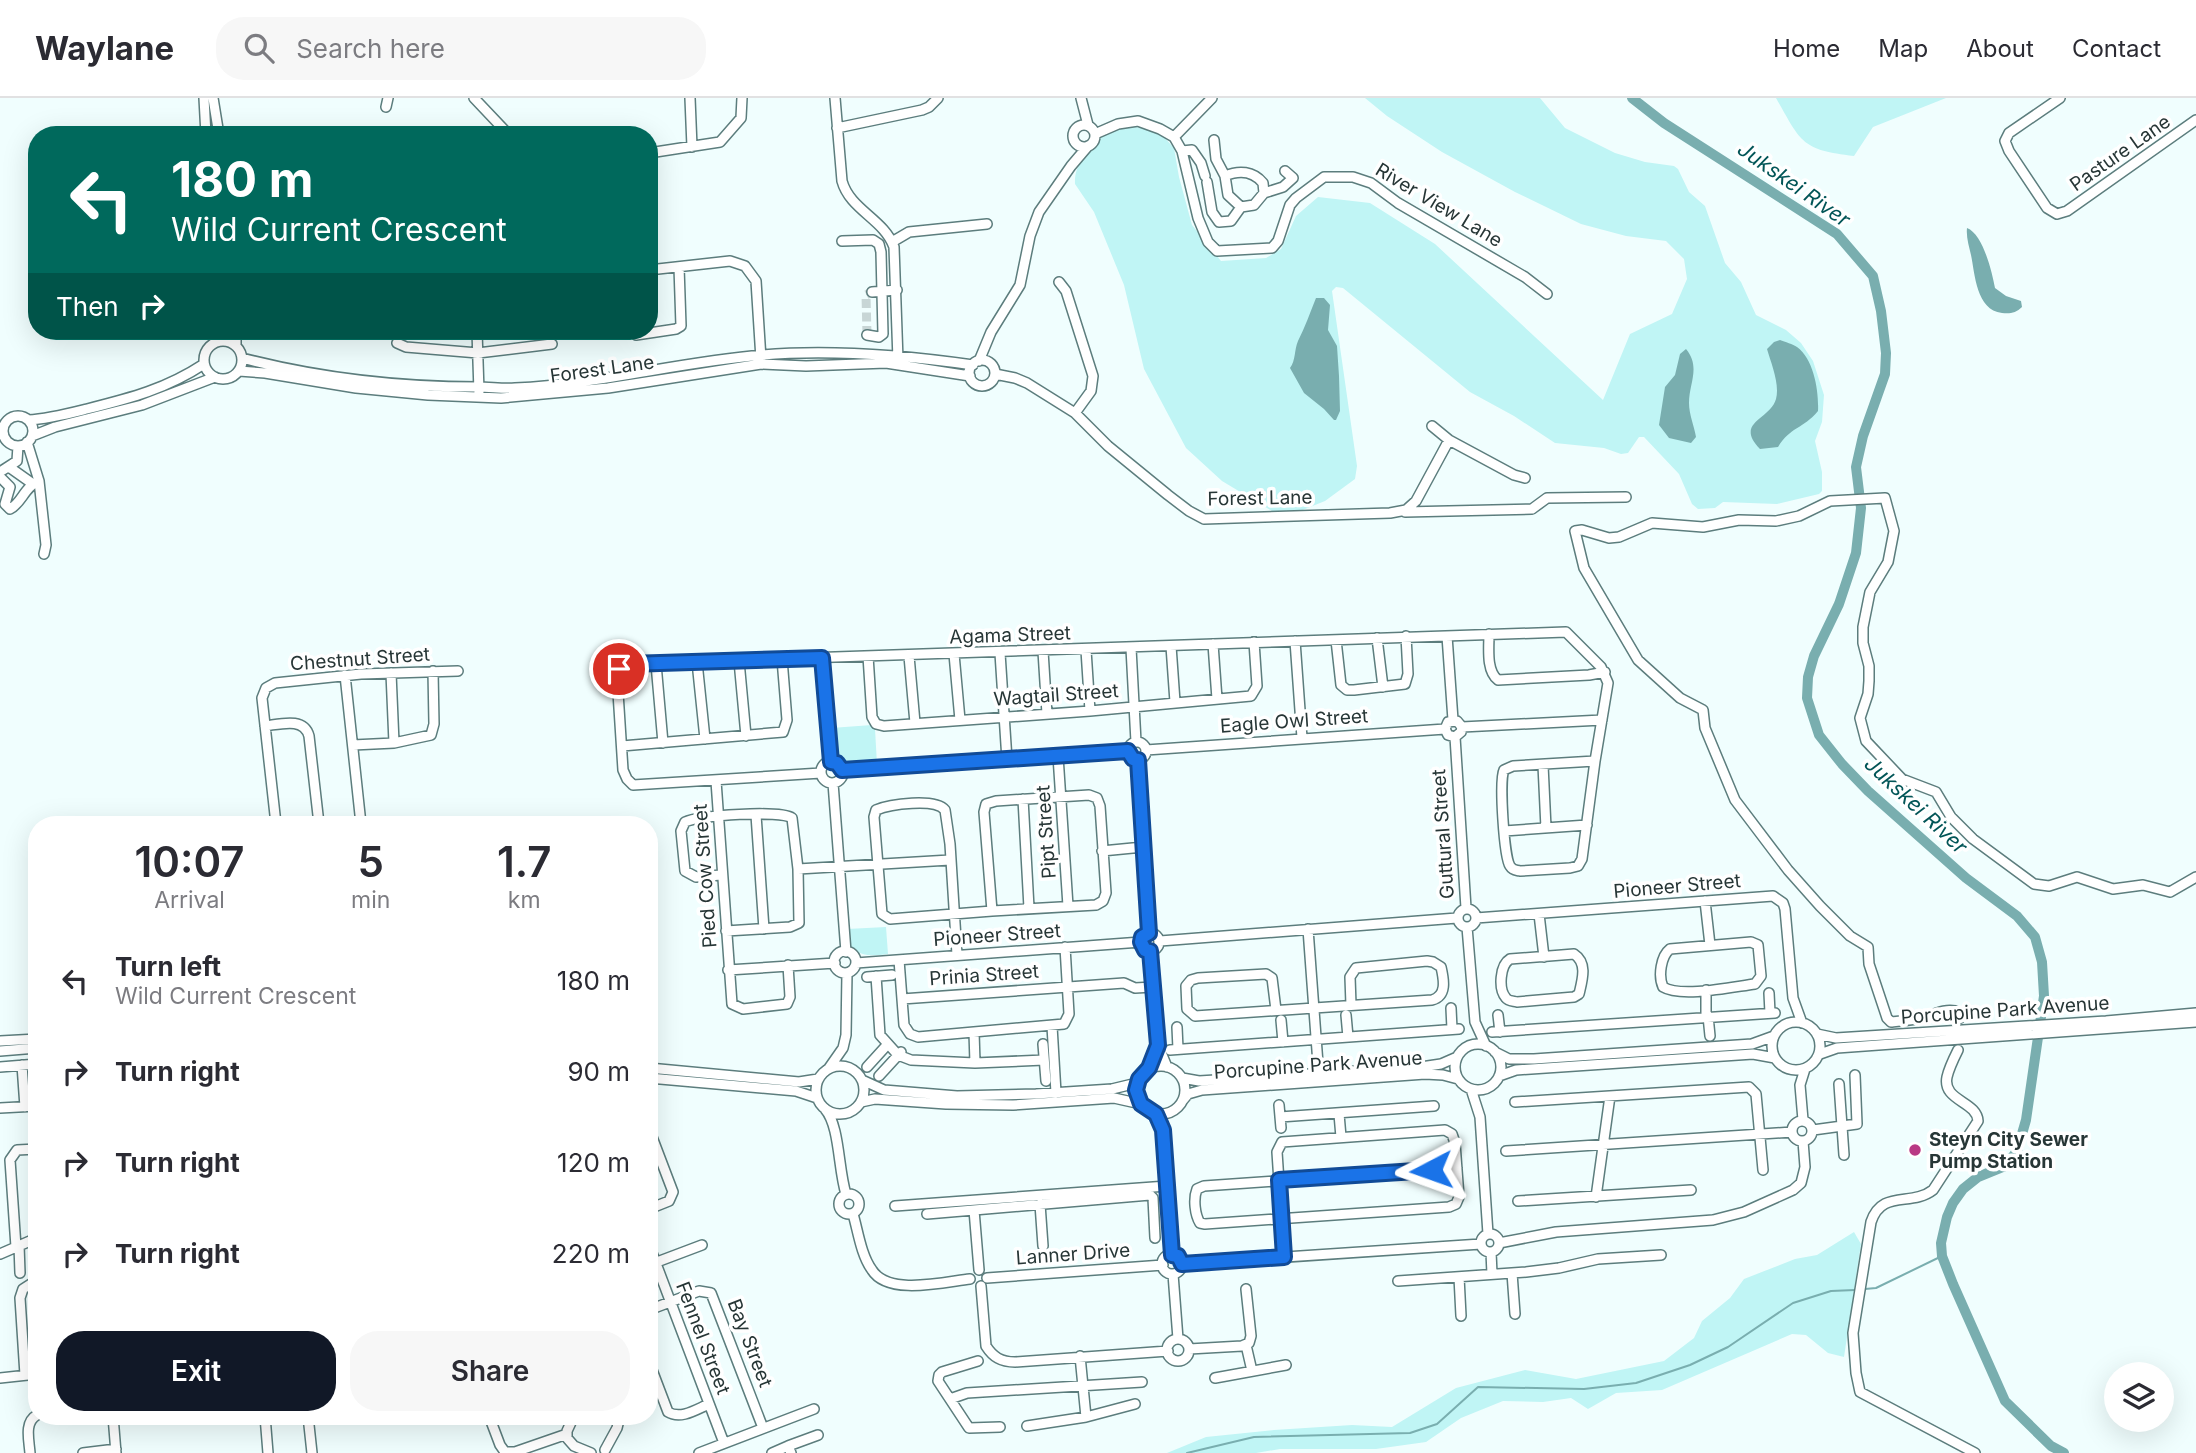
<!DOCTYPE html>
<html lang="en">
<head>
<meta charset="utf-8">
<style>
  body { margin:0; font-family:Inter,sans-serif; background:#f7f7f7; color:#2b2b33; height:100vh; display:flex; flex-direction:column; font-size:26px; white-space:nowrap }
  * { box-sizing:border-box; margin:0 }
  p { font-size:23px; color:#7c7c81 }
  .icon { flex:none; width:38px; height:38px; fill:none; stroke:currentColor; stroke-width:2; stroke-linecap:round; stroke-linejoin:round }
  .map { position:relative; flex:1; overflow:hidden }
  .sheet { position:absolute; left:28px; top:718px; width:630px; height:609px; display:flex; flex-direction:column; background:#fff; border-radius:28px; box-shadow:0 7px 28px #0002 }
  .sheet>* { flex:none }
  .banner { position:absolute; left:28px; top:28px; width:630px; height:214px; border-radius:28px; box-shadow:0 7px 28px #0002; background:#00695c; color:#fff; overflow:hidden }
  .controls { position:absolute; left:2104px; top:1264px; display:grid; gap:14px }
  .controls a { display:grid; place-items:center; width:70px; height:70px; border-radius:50%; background:#fff; box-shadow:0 7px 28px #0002; font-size:35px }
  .pin { position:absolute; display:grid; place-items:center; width:60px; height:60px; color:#fff; margin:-30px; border:4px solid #fff; border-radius:50%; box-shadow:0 2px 7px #0007 }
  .me { position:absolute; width:77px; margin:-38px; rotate:266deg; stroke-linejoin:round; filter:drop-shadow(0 0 5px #0008) }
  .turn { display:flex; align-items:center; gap:24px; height:147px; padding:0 28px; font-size:32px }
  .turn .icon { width:91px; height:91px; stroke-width:2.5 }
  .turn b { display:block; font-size:49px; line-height:60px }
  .then { display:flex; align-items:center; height:66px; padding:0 28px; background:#0003; gap:14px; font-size:26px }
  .eta { display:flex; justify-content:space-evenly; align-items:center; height:119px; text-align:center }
  .eta b { font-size:42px; font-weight:600; line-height:49px }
  .action { display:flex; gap:14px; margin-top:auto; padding:14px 28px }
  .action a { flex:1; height:80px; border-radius:28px; background:#111827; color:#fff; font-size:28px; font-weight:600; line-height:80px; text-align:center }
  .action a+a { background:#f7f7f7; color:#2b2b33 }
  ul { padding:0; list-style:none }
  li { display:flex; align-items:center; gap:21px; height:91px; padding:0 28px }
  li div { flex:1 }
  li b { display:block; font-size:26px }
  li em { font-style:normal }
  header { display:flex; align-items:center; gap:42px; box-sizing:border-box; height:98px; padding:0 35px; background:#fff; border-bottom:2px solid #e1e1e2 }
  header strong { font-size:33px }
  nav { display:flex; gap:38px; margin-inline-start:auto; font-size:24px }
  .search { width:490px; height:63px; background:#f7f7f7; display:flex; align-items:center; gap:18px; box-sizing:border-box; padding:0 24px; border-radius:28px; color:#7c7c81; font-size:26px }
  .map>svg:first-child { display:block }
  .green { fill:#c0f5f5 }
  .water { fill:#79aeaf }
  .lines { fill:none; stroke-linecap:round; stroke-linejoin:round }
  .stream { stroke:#79aeaf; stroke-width:2 }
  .river { stroke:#79aeaf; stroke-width:10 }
  .minor-tunnel { stroke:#c8d6d6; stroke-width:9; stroke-dasharray:9 4.5; stroke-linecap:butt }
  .minor-casing { stroke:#5c7d7d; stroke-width:12 }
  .minor { stroke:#fff; stroke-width:9 }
  .route-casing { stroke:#114b97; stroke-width:18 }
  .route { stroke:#1a73e8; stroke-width:12 }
  .poi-dot { fill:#b93984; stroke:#fff; stroke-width:2.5 }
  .labels { text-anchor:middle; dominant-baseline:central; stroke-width:7; stroke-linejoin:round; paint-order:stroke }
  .street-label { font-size:19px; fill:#273636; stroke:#fff }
  .poi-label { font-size:19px; font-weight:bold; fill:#273636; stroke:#fff; text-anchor:start }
  .water-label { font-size:21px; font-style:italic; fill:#025557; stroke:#fff }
</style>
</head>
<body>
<header>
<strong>Waylane</strong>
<div class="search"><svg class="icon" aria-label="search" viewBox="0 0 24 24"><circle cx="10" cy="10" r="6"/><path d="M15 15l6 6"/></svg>Search here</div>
<nav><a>Home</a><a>Map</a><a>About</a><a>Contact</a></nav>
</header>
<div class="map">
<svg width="2196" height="1355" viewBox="0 0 2196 1355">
  <rect width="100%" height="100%" fill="#f0fefe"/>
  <path class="green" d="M1365,0H1540L1565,30L1615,55L1645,64L1674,68L1678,71L1689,94L1705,108L1725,165L1741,184L1756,217L1786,232L1801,245L1813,263L1824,297L1822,324L1815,343L1822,374V393L1819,396L1777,406L1723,404L1715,410L1698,411L1692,406L1679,376L1644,339H1639L1628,355L1621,356L1604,350L1555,345L1514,318L1470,294L1343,190L1336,189L1332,193L1357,368L1355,381L1325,403L1295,415L1277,416L1222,383L1186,350L1144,271L1124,187L1094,114L1075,86C1074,64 1089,56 1098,39L1120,30L1136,29L1152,32L1164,39L1174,50L1179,79L1192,127L1221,163L1266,160L1281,151L1296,118L1318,99L1370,105L1435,146L1603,302L1630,236L1672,216L1687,181L1684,161L1666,143L1626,138L1581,126L1515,94L1442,54L1387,18Z
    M1776,0H1946L1873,29L1854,58C1801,52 1801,44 1776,0Z
    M872,627L875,631L877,666C845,670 833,663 831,630Z
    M886,829L888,856C874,858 863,859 851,850L847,831Z
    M1854,1134L1861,1146L1844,1259L1828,1255L1806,1237L1792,1236L1662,1292L1616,1295L1588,1311L1571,1300L1543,1304L1503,1303L1461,1320L1426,1344L1376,1351H1280L1256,1355H1167L1206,1339L1274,1332L1352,1327L1392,1329L1456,1290L1525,1272L1576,1281L1664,1263L1694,1240L1702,1223L1730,1200L1744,1181L1795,1161L1817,1157Z"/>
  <path class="water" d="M1967,130C1983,136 1992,174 1995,190L2006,198L2021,203L2022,209C2016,215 2010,216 2002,215C1976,212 1975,176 1971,157C1969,148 1966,139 1967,130Z
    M1316,200H1324L1330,207L1328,232L1337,248L1339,278L1340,313L1336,322H1334L1324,311L1304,295L1290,270C1296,262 1294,252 1298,243C1305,229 1310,215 1316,200Z
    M1780,242C1785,244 1793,246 1797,249C1814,261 1819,294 1818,313C1803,331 1790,329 1778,349L1760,351C1734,324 1770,322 1776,301C1780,286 1771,265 1767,251L1774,244Z
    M1686,251C1701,269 1689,285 1689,305C1689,316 1694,328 1696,339L1691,345L1669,340L1659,327L1665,289L1675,277L1680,256Z"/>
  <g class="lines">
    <path class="stream" d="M1865,1191L1876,1190L1942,1158
      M1187,1355L1254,1339L1410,1335L1437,1326L1478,1289L1584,1291L1636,1285L1690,1267L1728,1249L1793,1205L1831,1193L1855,1192"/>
    <path class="river" d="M1632,0L1664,25L1837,136L1873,178L1881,213L1886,255L1885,276L1863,338L1856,369L1861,410L1856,455L1839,506L1814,558L1808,579L1807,600L1819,637L1842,666L1868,693L1966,780L2017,818L2035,839L2042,864L2044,898L2026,1022L2017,1053L2005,1068L1978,1079L1963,1091L1953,1105L1947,1119L1941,1145L1942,1158L1953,1186L2005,1303L2051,1348L2064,1355"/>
    <path class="minor-tunnel" d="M867,237L866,197L872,194"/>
    <defs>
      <path id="minor" d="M204,0L206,37
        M213,0L219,37
        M474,0L509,37
        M690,0L692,49
        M835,0L842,83C850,112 884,121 894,149L898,262
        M1081,0L1088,27
        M2060,0L2009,35L2005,43L2009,53L2047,110L2057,116L2067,113L2196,22
        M386,9L388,0
        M1073 38a11 11 0 1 1 22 0a11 11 0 1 1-22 0Z
        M837,30L922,12L929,9L938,0
        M1095,36L1118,26L1138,23L1160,31L1174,39L1182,53L1198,120L1208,144L1217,153L1272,150L1278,143L1290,107L1296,100L1324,79H1353L1371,85L1398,105L1525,179L1547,196
        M1174,39L1212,0
        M1214,42L1216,61L1225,78L1228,97L1241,109L1254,107L1264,95L1283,89L1293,80L1285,73
        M1182,53L1192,52L1201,65L1205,78
        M649,55L720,44L741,20L742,0
        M1225,78C1239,72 1253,73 1263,85L1264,95
        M1207,84L1212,114L1219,124L1231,123L1241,109
        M842,143L873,142L879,146L881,154L883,236L879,239L867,237
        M892,144L909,134L987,126
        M649,172L730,163L745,168L756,183L761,261
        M1059,184L1066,193L1093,278L1091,293L1075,315
        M872,194L897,192
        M297,233L321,236
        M477,233L479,294
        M636,237L676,231L681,228L679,169
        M223,243L224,233
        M204 262a19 19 0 1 1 38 0a19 19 0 1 1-38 0Z
        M397,245L406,249L478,255L552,246
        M236,248V233
        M242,260C319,280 399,289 478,289C491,289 503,291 515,290C599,286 679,264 762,257C833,251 903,257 973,267
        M969 275a13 13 0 1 1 26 0a13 13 0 1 1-26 0Z
        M979,263L991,234L1020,187L1030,138L1039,114L1071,68L1088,48
        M239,273L265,275L356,290L428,297L501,300L608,290L761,266L806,268L886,265L970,278
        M995,276L1015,280L1027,285L1075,315L1108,348L1168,397L1189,413L1204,421L1390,415L1406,412L1416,403L1449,342
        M3 333a15 15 0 1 1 30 0a15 15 0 1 1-30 0Z
        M28,322C48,321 67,316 87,311C131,300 166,291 204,266
        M1432,328L1449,342L1514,377L1525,380
        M32,338L55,329L142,307L215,279
        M27,344L39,383L46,447L44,456
        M9,369L33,386
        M0,374L17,363L18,348
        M0,379L10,389L5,406L10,411C22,405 24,389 39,383
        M1405,414L1532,411L1547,400L1626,399
        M1489,536C1489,550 1486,573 1498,582L1589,577L1605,574
        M1447,538L1453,622
        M1377,540L1383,589
        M1336,542L1341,587L1347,592H1354L1405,586L1408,576L1406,538
        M1295,543L1302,640
        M1213,546L1217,601
        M1171,548L1175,604
        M1131,550L1136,644
        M1086,552L1090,613
        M1043,553L1047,616
        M1000,555L1007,662
        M954,556L960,622
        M868,558L872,619L876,626L884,628L1090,613L1251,598L1257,588L1254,544
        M909,558L915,625
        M822,560L831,664
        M739,563L746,638
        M697,564L705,641
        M656,566L663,645
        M391,575L394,645
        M345,577L361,726
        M265,628C281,626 304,619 309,638L319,726
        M1462,629L1461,634L1455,639L1448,637L1445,631L1448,624L1457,623L1462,629L1602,622
        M1455,639L1466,810
        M1128 653a9 9 0 1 1 18 0a9 9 0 1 1-18 0Z
        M353,647L394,645L431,637L434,626L433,573
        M622,648L783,634L787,622L782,561
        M1146,652L1445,631
        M1058,658L1068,808
        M1138,662L1149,835
        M821 674a11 11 0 1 1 22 0a11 11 0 1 1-22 0Z
        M1543,667L1546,730
        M842,672L1128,653
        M821,675L633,687L627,681L623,672L617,579L619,571L628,566L1566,534L1601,569L1608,585L1595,663L1582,761L1578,768L1570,770L1520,773C1516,772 1513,773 1510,768C1504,759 1499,682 1504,672L1513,668L1595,663
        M716,683L732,906L743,911L787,906L790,899L788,867
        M833,685L846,854
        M1089,697L1097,700L1100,708L1106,795L1103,803L1096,807L992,813L984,714L986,706L996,703Z
        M1023,701L1029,810
        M756,717L764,831
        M276,726L262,600L266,590L275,585L361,576L458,573
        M1504,733L1587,727
        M1102,753L1143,749
        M798,771L950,762
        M721,777L696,779L685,773L681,733L685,724C699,717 781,712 792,720L798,771L799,825L790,829L726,833
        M1705,803L1710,847
        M1458 820a9 9 0 1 1 18 0a9 9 0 1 1-18 0Z
        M1539,816L1544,859
        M1476,820L1773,798L1783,805L1785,811L1793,900L1802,925
        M1467,829L1475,924L1486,948
        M1308,831L1318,966
        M1141 844a9 9 0 1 1 18 0a9 9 0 1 1-18 0Z
        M1160,843L1457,820
        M1751,844L1758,847L1761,878L1755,886C1732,889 1681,900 1663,889C1658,878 1661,858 1670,851Z
        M1151,853L1158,947L1167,969
        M834 864a11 11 0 1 1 22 0a11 11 0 1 1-22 0Z
        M1574,856C1588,865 1582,883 1579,896L1574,899L1517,904C1513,903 1508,903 1506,900C1498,891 1500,867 1510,861Z
        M957,857L950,746L945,712C935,700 890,706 876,712L874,719L882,816L890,821L992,813
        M899,862L904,927L910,936L918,939L1064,926L1069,916L1065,849
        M856,865L1141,844
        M728,872L835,865
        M876,878L880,937L898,957L911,962L975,965L1044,962
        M867,879L892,877
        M1706,892V919
        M1769,895L1770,915
        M902,901L1124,885L1135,890L1153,889
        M1451,910L1452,931
        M1276,912L1272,880L1266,876L1198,880L1191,882L1186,888L1187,911L1195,918L1432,902C1447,898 1444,882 1441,869L1433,864L1427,863L1356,870L1350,879L1351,907
        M1346,917L1348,939
        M1498,917L1500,934
        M1708,918L1710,938
        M1960,920L1955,913C1944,911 1936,916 1926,919C1915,922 1902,923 1891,924L1887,920L1869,866L1868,849L1850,838L1820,808L1788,772L1735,702L1705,630L1703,612L1680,600L1638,562L1584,470L1575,433L1582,432L1609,440L1619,439L1652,425L1703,429L1739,422L1776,423L1799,418L1830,403L1885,400L1894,433L1888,464L1870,494L1863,529V545L1869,568V583L1868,596L1860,620L1866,643L1902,681L1936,694L1951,719L1973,741L2034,786L2049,788L2077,779L2113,791L2143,787L2170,794L2196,779
        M1281,922L1283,944
        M1772 948a24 24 0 1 1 48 0a24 24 0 1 1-48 0Z
        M1052,928L1056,995
        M1177,929L1178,951
        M974,934L975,965
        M1492,934L1775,915
        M1817,936L1836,940L2106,923L2196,915
        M0,943L37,941
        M1043,946L1046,983
        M1455 969a23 23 0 1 1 46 0a23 23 0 1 1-46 0Z
        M1170,952L1459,931
        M1958,952C1954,960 1949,970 1947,979C1942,1003 1977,1003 1978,1023L1933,1092C1911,1109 1882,1091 1871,1124L1853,1235L1856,1275L1860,1294L1975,1355
        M0,953L37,950
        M1495,954L1509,961H1534L1752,946L1774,938
        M1820,956L1837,950L2196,924
        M22,967L25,1009
        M1137 992a24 24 0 1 1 48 0a24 24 0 1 1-48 0Z
        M816 992a24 24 0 1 1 48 0a24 24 0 1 1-48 0Z
        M0,969L37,966
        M867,969L887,947
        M649,970L799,984L818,981
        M829,970L843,950L846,937L847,875
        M879,978L901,954
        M1499,978L1516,972L1753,956L1775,960
        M649,980L796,993L817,1000
        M1182,980L1199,983L1421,969L1441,966L1457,959
        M862,982L884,992L957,998L1036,996L1112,991L1137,985
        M1839,986L1844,1057
        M1471,991L1480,1019L1488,1136
        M1183,1002L1188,996L1202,992L1425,976L1443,977L1458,981
        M861,1004L875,1001L946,1006L1013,1007L1114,1000L1141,1006
        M1515,1004L1749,989L1756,996L1763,1072
        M1279,1007L1281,1030
        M0,1010L37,1008
        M825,1011C840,1028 838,1071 846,1096
        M1156,1016L1163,1032L1172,1157
        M1339,1016L1341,1039
        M1280,1019L1434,1008
        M1803,1022L1800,987L1805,971
        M1792 1033a10 10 0 1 1 20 0a10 10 0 1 1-20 0Z
        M649,1031L673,1094L669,1103L649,1111
        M1813,1032L1857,1026L1855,977
        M1506,1053L1792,1034
        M839 1106a10 10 0 1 1 20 0a10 10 0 1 1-20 0Z
        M1596,1099L1610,998
        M1518,1103L1691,1092
        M1040,1106L1043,1148
        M895,1108L1167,1088
        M974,1112L1150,1097L1153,1100L1155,1140
        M853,1116C858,1133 861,1157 872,1172C888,1198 944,1184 970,1181
        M927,1116L974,1112L979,1172
        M1481 1145a9 9 0 1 1 18 0a9 9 0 1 1-18 0Z
        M1499,1145L1556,1134L1713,1122L1744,1114L1793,1092L1801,1085L1805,1069L1803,1043
        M19,1147L20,1175
        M649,1147L724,1345
        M16,1149L10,1062L17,1052L37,1051
        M1491,1154L1492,1176
        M0,1156L37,1140
        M1162 1166a10 10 0 1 1 20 0a10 10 0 1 1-20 0Z
        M1284,1159L1277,1054L1282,1044L1445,1032L1452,1036L1455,1045L1459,1099L1456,1106L1449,1109L1205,1126L1200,1125C1195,1117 1193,1101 1197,1091L1204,1088L1457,1070
        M1182,1166L1481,1146
        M649,1167L702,1147
        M1512,1175L1515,1216
        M1173,1176L1178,1241
        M1459,1179L1461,1218
        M987,1180L1163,1167
        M1398,1183L1526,1174L1559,1170L1598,1161L1661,1157
        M981,1188L986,1248C993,1259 1001,1264 1015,1264L1168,1253
        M649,1212L699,1193L711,1195L763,1330
        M1167 1252a11 11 0 1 1 22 0a11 11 0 1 1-22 0Z
        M1246,1247L1252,1273
        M1189,1251L1242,1248L1249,1245L1251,1238L1246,1191
        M1080,1258L1086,1319
        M978,1263L942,1274L939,1277L938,1283L969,1330L1000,1329
        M649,1264L668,1314C681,1322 697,1311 709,1306
        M25,1277L20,1200L23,1191L37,1182
        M0,1280L37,1276
        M1215,1280L1286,1267
        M950,1301L967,1295L1142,1284
        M113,1318L116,1355
        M265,1318L268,1355
        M308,1318L312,1355
        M489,1318L500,1347L505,1354H515L567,1336
        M574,1318L567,1333V1340L574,1348L591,1355
        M1027,1328L1086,1319L1135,1306
        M788,1348L818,1337
        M605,1352L617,1330L620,1318
        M30,1355C29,1342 24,1324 37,1317
        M83,1355L116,1351
        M699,1355L814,1311
        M772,1355L788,1348L791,1355"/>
    </defs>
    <use href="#minor" class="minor-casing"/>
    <use href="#minor" class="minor"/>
  </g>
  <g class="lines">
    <defs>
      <path id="route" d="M619,571L628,566L822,560L831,664L837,665L842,672L1128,653L1133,661L1138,662L1149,835L1142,839L1141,844L1145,852L1150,853L1158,947L1149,970L1139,981L1136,992L1141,1006L1156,1016L1163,1032L1172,1157L1178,1158L1182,1166L1284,1159L1279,1082L1431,1072"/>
    </defs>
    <use href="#route" class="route-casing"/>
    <use href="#route" class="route"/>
  </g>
  <circle class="poi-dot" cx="1915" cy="1052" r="7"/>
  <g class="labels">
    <g class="street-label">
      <text transform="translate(2120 55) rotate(-35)">Pasture Lane</text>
      <text transform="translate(1439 107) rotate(31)">River View Lane</text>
      <text transform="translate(602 271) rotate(-8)">Forest Lane</text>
      <text transform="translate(1260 400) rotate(-1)">Forest Lane</text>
      <text transform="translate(1010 537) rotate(-2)">Agama Street</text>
      <text transform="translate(360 561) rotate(-4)">Chestnut Street</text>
      <text transform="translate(1056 597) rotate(-4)">Wagtail Street</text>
      <text transform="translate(1294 623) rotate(-4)">Eagle Owl Street</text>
      <text transform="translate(1046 734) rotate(-94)">Pipt Street</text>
      <text transform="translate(1443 736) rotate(-94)">Guttural Street</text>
      <text transform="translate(705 778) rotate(-94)">Pied Cow Street</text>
      <text transform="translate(1677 788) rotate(-5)">Pioneer Street</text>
      <text transform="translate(997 837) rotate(-4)">Pioneer Street</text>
      <text transform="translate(984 877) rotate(-4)">Prinia Street</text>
      <text transform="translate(2005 912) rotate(-4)">Porcupine Park Avenue</text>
      <text transform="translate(1318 967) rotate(-4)">Porcupine Park Avenue</text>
      <text transform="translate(1073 1156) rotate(-4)">Lanner Drive</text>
      <text transform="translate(703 1240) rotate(69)">Fennel Street</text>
      <text transform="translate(750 1245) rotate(69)">Bay Street</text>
    </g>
    <g class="poi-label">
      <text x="1929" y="1041">Steyn City Sewer<tspan x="1929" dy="22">Pump Station</tspan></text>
    </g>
    <g class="water-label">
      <text transform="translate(1794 86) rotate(35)">Jukskei River</text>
      <text transform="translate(1916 707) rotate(43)">Jukskei River</text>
    </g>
  </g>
</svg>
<div class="controls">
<a><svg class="icon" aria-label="layers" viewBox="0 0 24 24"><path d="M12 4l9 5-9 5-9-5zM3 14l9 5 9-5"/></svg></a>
</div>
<div class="pin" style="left:619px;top:571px;background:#d93025"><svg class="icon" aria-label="arrive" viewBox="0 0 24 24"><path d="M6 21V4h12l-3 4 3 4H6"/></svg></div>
<svg class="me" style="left:1431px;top:1072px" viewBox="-20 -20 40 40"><path d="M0-17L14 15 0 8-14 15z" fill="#1a73e8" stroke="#fff" stroke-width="4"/></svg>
<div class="banner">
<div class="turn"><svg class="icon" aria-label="left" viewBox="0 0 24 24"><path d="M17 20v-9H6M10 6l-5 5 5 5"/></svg><div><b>180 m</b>Wild Current Crescent</div></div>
<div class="then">Then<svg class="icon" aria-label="right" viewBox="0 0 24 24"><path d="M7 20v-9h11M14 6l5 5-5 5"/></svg></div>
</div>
<section class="sheet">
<div class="eta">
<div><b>10:07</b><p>Arrival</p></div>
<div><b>5</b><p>min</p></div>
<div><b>1.7</b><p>km</p></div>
</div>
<ul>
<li><svg class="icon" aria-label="left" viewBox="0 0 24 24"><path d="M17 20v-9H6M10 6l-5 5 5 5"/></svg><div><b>Turn left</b><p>Wild Current Crescent</p></div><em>180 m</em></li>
<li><svg class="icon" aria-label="right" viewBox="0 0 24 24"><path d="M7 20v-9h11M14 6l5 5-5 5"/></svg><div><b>Turn right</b></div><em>90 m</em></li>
<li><svg class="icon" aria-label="right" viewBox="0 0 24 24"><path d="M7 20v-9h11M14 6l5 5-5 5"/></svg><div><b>Turn right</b></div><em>120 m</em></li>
<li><svg class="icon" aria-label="right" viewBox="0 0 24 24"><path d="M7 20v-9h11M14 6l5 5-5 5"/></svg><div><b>Turn right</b></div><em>220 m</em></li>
</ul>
<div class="action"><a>Exit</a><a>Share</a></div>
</section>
</div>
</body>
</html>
